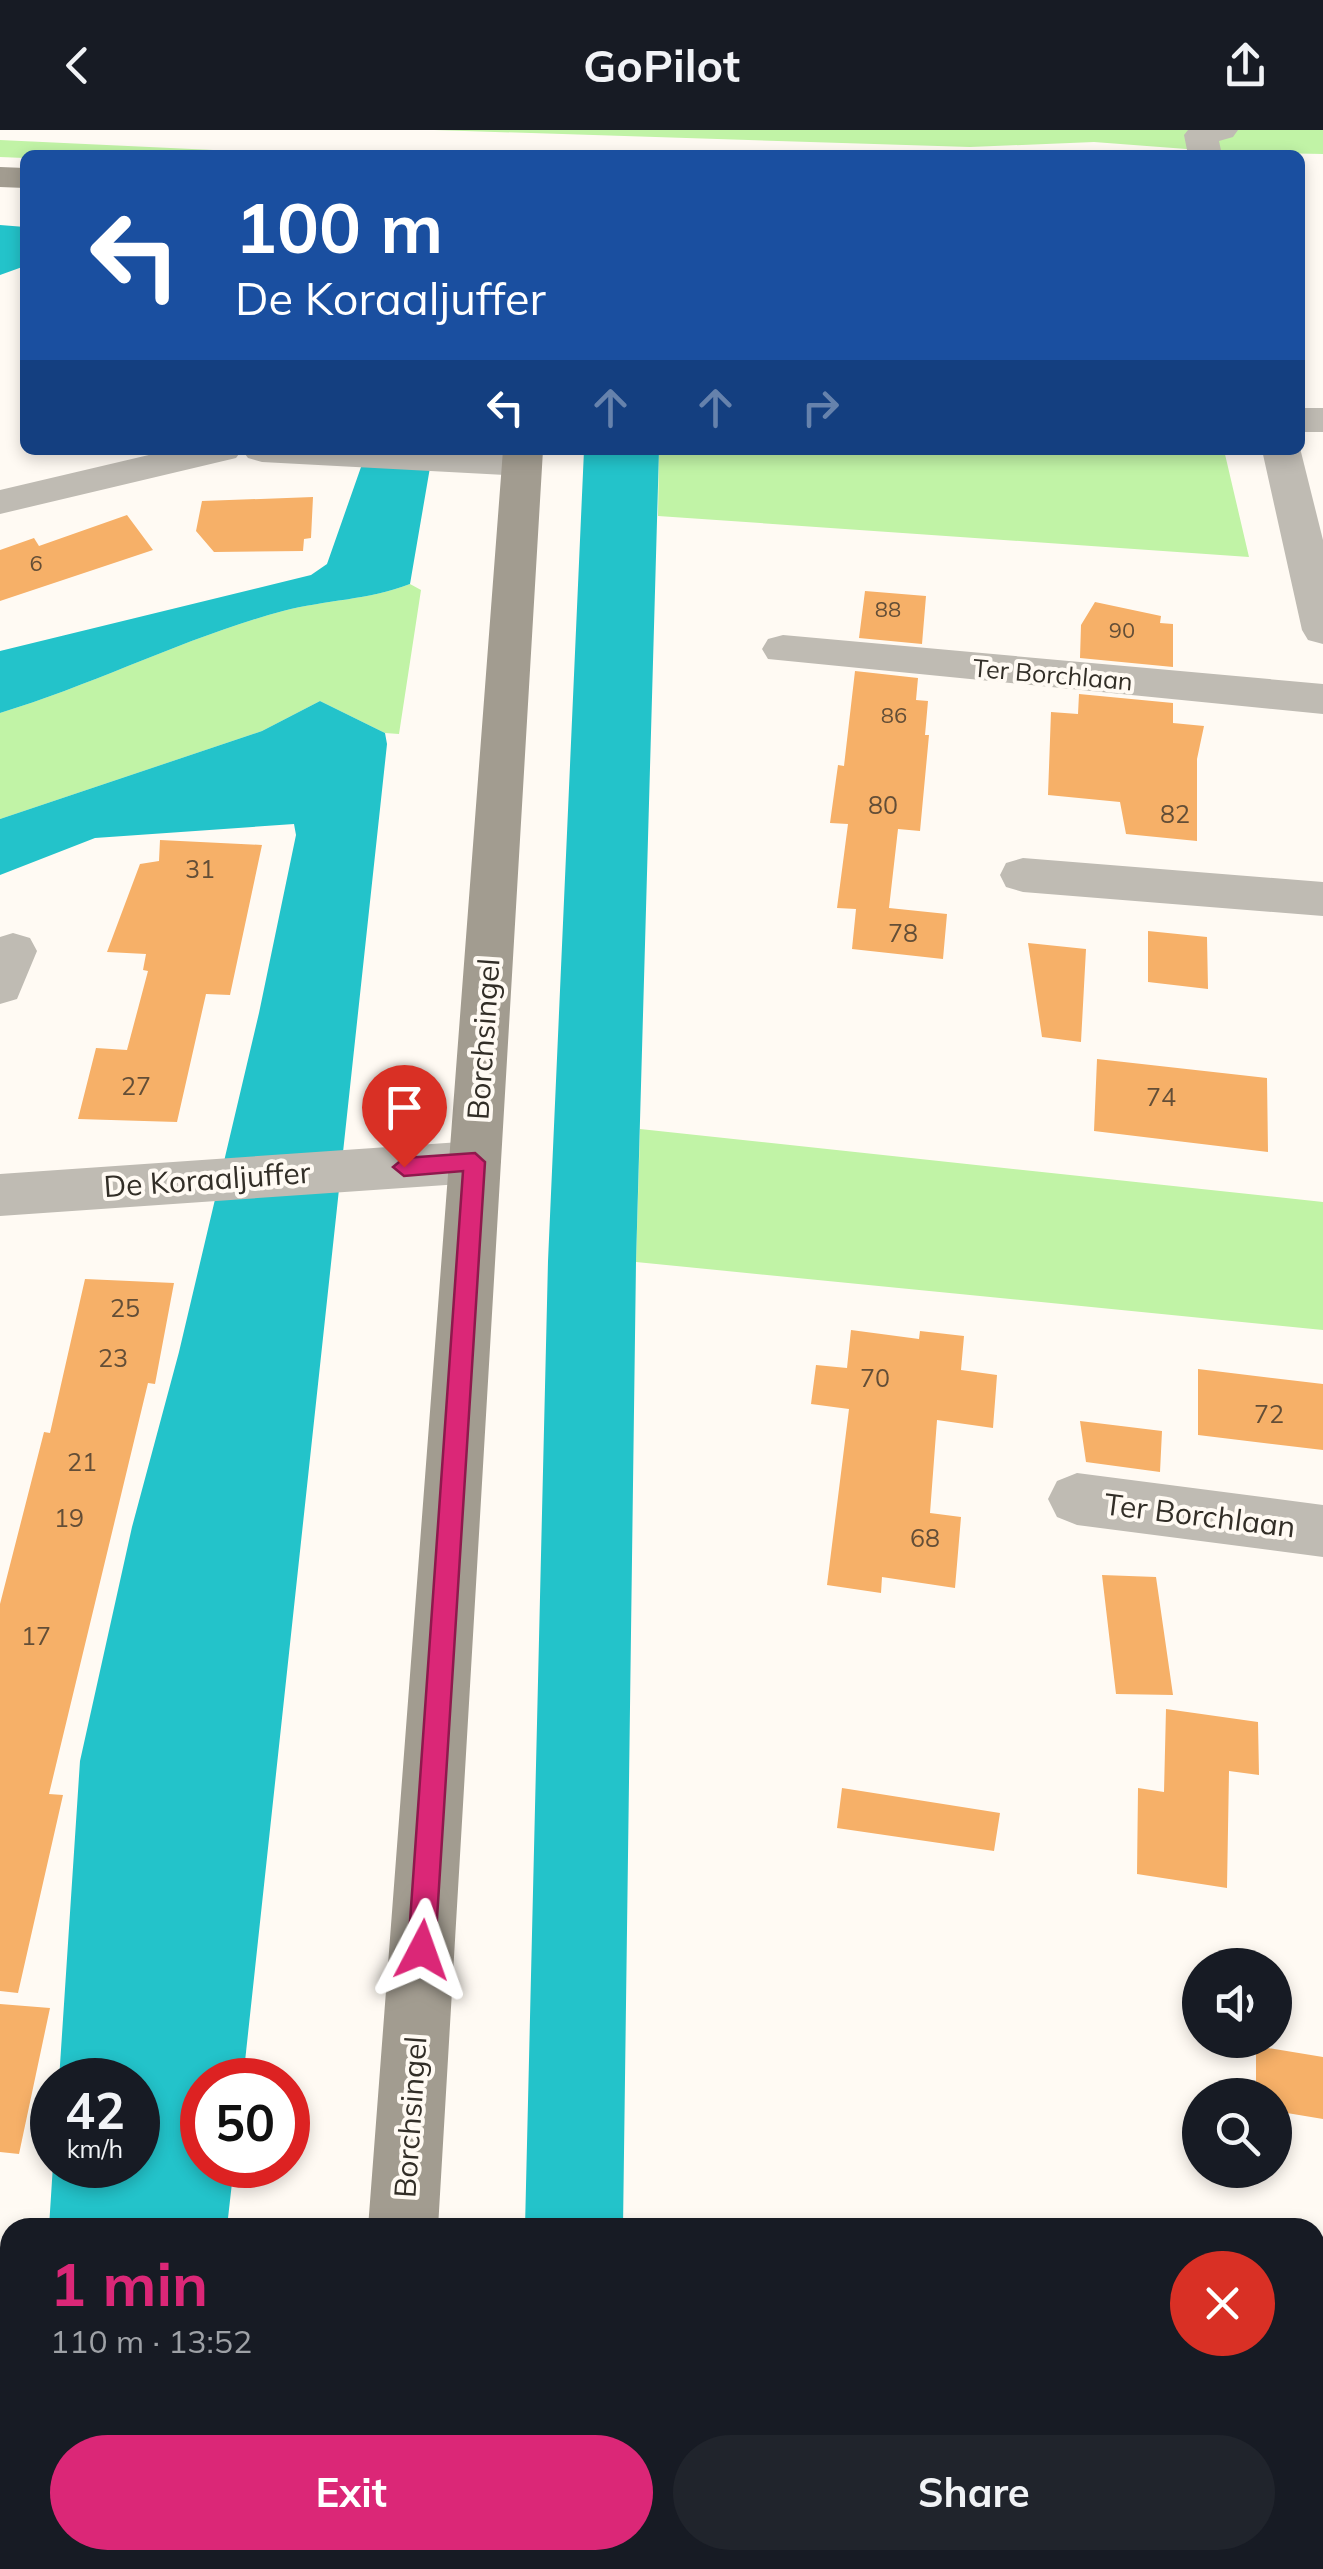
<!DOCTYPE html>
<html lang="en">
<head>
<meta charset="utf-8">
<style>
  body { margin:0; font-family:Mulish,sans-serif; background:#20242c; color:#f1f3f6; height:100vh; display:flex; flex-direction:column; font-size:38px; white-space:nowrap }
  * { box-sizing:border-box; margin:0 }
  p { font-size:32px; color:#9ea1a6 }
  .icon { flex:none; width:55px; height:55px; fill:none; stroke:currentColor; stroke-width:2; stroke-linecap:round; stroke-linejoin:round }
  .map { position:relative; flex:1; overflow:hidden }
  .panel { position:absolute; left:0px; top:2088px; width:1325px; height:352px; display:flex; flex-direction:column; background:#171b24; border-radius:30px 30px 0 0; box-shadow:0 5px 15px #0003 }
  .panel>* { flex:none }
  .top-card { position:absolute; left:20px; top:20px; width:1285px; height:305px; border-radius:15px; box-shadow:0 5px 15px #0003; background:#1a4fa0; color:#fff; overflow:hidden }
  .fabs { position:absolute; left:1182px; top:1818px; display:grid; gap:20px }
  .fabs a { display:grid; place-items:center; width:110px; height:110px; border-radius:50%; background:#171b24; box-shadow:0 5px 15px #0003; font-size:50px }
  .speed { position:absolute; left:30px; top:1928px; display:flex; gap:20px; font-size:50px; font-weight:700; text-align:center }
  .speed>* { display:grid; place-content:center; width:130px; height:130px; border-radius:50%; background:#171b24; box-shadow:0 5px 15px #0003; line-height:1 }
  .speed small { font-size:25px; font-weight:400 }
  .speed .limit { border:15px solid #d22; background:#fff; color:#111 }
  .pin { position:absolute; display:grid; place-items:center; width:85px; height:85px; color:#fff; margin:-102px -42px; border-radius:50% 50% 50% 0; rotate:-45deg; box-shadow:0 0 10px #0007 }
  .pin .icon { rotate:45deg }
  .me { position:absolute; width:110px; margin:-55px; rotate:4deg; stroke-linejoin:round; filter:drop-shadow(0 0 8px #0008) }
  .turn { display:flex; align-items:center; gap:35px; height:210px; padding:0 50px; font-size:45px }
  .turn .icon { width:130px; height:130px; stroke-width:2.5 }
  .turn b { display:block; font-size:70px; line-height:85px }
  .lanes { display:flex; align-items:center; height:95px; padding:0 50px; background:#0003; justify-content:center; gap:50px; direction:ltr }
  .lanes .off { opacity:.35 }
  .round { display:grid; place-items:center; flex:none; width:105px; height:105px; border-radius:52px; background:#20242c }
  .head { display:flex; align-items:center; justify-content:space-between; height:170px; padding:0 50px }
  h1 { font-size:60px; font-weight:700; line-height:75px; color:#db2777 }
  .primary-button { display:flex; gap:20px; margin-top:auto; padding:20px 50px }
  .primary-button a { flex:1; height:115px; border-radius:60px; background:#db2777; color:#fff; font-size:40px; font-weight:700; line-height:115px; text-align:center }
  .primary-button a+a { background:#20242c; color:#f1f3f6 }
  header { display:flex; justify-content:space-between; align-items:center; height:130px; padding:0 50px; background:#171b24; font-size:45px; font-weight:700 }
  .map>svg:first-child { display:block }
  .green { fill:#c1f3a6 }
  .water { fill:#23c3ca }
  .building { fill:#f6b068 }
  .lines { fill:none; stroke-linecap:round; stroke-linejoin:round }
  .street { fill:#bfbbb3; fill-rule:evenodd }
  .secondary { fill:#a29c90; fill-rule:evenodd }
  .route { fill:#db2777; stroke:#8e194d; stroke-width:2.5 }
  .labels { text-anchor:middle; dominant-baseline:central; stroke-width:8; stroke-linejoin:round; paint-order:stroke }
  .far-number-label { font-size:22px; fill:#634e37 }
  .far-street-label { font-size:25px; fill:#322e27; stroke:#fffaf3 }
  .number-label { font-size:25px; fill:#634e37 }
  .street-label { font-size:30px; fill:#322e27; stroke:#fffaf3 }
</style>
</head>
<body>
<header><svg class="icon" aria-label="back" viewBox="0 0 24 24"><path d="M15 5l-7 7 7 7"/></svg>GoPilot<svg class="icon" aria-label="share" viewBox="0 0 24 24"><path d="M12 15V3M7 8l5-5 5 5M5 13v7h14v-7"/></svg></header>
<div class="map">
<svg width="1323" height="2439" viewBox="0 0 1323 2439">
  <rect width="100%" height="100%" fill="#fffaf3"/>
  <path class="green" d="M434,0H1323V24L1226,22L1094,12L970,17Z
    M0,10L317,25H25V28L0,27Z
    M659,320H1224L1249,427L658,386Z
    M410,454L421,460L399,604L385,603L320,571L262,601L0,689V583C96,554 186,507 283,481C325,470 369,470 410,454Z
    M640,999L1323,1072V1200L636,1132Z"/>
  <path class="water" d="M0,95L25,97V136L0,145Z
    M367,320H433L410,454C369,470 325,470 283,481C186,507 96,554 0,583V521L311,445L327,434Z
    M584,320H659L636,1132L623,2097L525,2098L548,1131Z
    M320,571L385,603L387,614L243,1950H202V2035H234L227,2097H49L53,2035H138V1950H59L80,1631L132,1397L179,1222L259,883L296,705L294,694L95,708L0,745V689L262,601Z
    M45,2430H191L190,2439H46Z
    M517,2430H619V2439H517Z"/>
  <path class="building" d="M313,367L311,408L304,409L303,421L214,422L196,401L202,371Z
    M127,385L153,420L0,471V420L34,408L39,416Z
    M865,461L926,466L922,514L859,508Z
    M1095,472L1161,486L1160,493L1173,494V537L1080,528L1081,495Z
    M855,541L918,548L916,570L928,571L925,605H929L920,701L898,699L889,778L947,784L943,829L852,819L856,779L837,778L848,694L830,693L838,635L844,636Z
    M1079,564L1173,573V593L1204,596L1197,629V711L1126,704L1120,672L1048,665L1051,582L1078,584Z
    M160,710L262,715L230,865L206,864L177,992L78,989L96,918L127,920L148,841L143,840L146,824L107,822L140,734L159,731Z
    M1148,801L1207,807L1208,859L1148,852Z
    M1028,813L1086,819L1081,912L1042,907Z
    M1097,929L1267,948L1268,1022L1094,1001Z
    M85,1149L174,1153L155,1254L148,1253L49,1664L63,1665L18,1863L0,1861V1474L44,1302L50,1303Z
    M851,1200L919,1209L920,1201L964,1206L961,1240L997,1245L993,1298L937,1290L930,1383L961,1387L955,1458L882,1447L881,1463L827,1455L849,1279L811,1274L816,1235L847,1238Z
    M1198,1239L1323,1254V1320L1198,1305Z
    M1080,1291L1162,1301L1160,1342L1086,1332Z
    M1102,1445L1156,1447L1173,1565L1116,1564Z
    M1166,1579L1258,1592L1259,1645L1229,1641L1227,1758L1137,1744L1138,1658L1164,1662Z
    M842,1658L1000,1683L994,1721L837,1698Z
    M0,1874L50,1878L19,2024L0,2022Z
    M1256,1916L1323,1927V1989L1275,1981V1965H1256Z"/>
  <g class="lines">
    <path class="street" d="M1188,0H1238L1233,7L1219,11L1222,25H1188L1184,5Z
      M1300,278H1323V302H1300Z
      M1300,318L1323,410V514L1308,510L1302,500L1262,320Z
      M170,320H242L236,328L0,384V360Z
      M242,320H486L536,325L542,334L536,343L522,346L262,332L248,328Z
      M783,505L1323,554V584L768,529L762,519L768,509Z
      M1023,728L1323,752V786L1023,762L1006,757L1000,745L1006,733Z
      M13,803L30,808L37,821L17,869L0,874V807Z
      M475,1011L493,1017L501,1032L493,1047L475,1053L0,1086V1044Z
      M1077,1343L1323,1375V1427L1077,1395L1057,1387L1048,1369L1057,1351Z
      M1315,2379L1323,2381V2439H1286L1282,2430H1315Z
      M0,2387H10V2430H46L42,2439H0Z"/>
    <path class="secondary" d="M0,37L25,38V58L0,57Z
      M503,320H543L438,2098H368Z
      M342,2430H418L417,2439H341Z"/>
  </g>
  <path class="route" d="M475,1023L485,1032L435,1820L431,1829L422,1833L412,1829L408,1820L463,1041L404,1046L393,1037L404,1028Z"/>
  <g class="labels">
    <g class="far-number-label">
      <text x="36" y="433">6</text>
      <text x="888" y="479">88</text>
      <text x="1122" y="500">90</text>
      <text x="894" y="585">86</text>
    </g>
    <g class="far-street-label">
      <text transform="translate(1053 544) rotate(5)">Ter Borchlaan</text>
    </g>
    <g class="number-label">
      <text x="883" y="674">80</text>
      <text x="1175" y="683">82</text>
      <text x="200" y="738">31</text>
      <text x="903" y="802">78</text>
      <text x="136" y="955">27</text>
      <text x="1161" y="966">74</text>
      <text x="125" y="1177">25</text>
      <text x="113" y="1227">23</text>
      <text x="875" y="1247">70</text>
      <text x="1269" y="1283">72</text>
      <text x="82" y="1331">21</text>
      <text x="69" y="1387">19</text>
      <text x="925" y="1407">68</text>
      <text x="36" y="1505">17</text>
    </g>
    <g class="street-label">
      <text transform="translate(483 909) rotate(-86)">Borchsingel</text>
      <text transform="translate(207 1049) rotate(-4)">De Koraaljuffer</text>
      <text transform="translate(1200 1385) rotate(7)">Ter Borchlaan</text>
      <text transform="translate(410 1987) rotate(-86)">Borchsingel</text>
    </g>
  </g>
</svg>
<div class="fabs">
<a><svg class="icon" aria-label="sound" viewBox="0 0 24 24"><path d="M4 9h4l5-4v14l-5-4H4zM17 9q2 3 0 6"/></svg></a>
<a><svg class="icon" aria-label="search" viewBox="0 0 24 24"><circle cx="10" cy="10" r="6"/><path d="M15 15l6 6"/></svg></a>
</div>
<div class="speed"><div>42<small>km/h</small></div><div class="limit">50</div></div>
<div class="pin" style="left:404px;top:1037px;background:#d93025"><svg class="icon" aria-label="arrive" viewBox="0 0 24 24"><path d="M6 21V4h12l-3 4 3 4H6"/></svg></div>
<svg class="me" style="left:422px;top:1820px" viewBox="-20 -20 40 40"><path d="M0-17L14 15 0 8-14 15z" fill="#db2777" stroke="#fff" stroke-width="4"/></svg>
<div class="top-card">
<div class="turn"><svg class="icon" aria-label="left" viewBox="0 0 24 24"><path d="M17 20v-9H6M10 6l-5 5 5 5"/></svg><div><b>100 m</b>De Koraaljuffer</div></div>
<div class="lanes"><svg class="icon" aria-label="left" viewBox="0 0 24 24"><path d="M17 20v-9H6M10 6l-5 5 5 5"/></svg><svg class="icon off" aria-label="ahead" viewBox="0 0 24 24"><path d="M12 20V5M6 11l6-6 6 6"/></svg><svg class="icon off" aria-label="ahead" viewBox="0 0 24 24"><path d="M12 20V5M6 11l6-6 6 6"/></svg><svg class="icon off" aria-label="right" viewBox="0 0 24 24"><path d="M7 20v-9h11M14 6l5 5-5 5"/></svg></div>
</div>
<section class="panel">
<div class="head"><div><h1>1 min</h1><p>110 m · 13:52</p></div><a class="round" style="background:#d93025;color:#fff"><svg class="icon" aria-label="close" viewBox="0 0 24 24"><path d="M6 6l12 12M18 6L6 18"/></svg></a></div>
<div class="primary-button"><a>Exit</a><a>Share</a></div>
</section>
</div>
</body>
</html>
